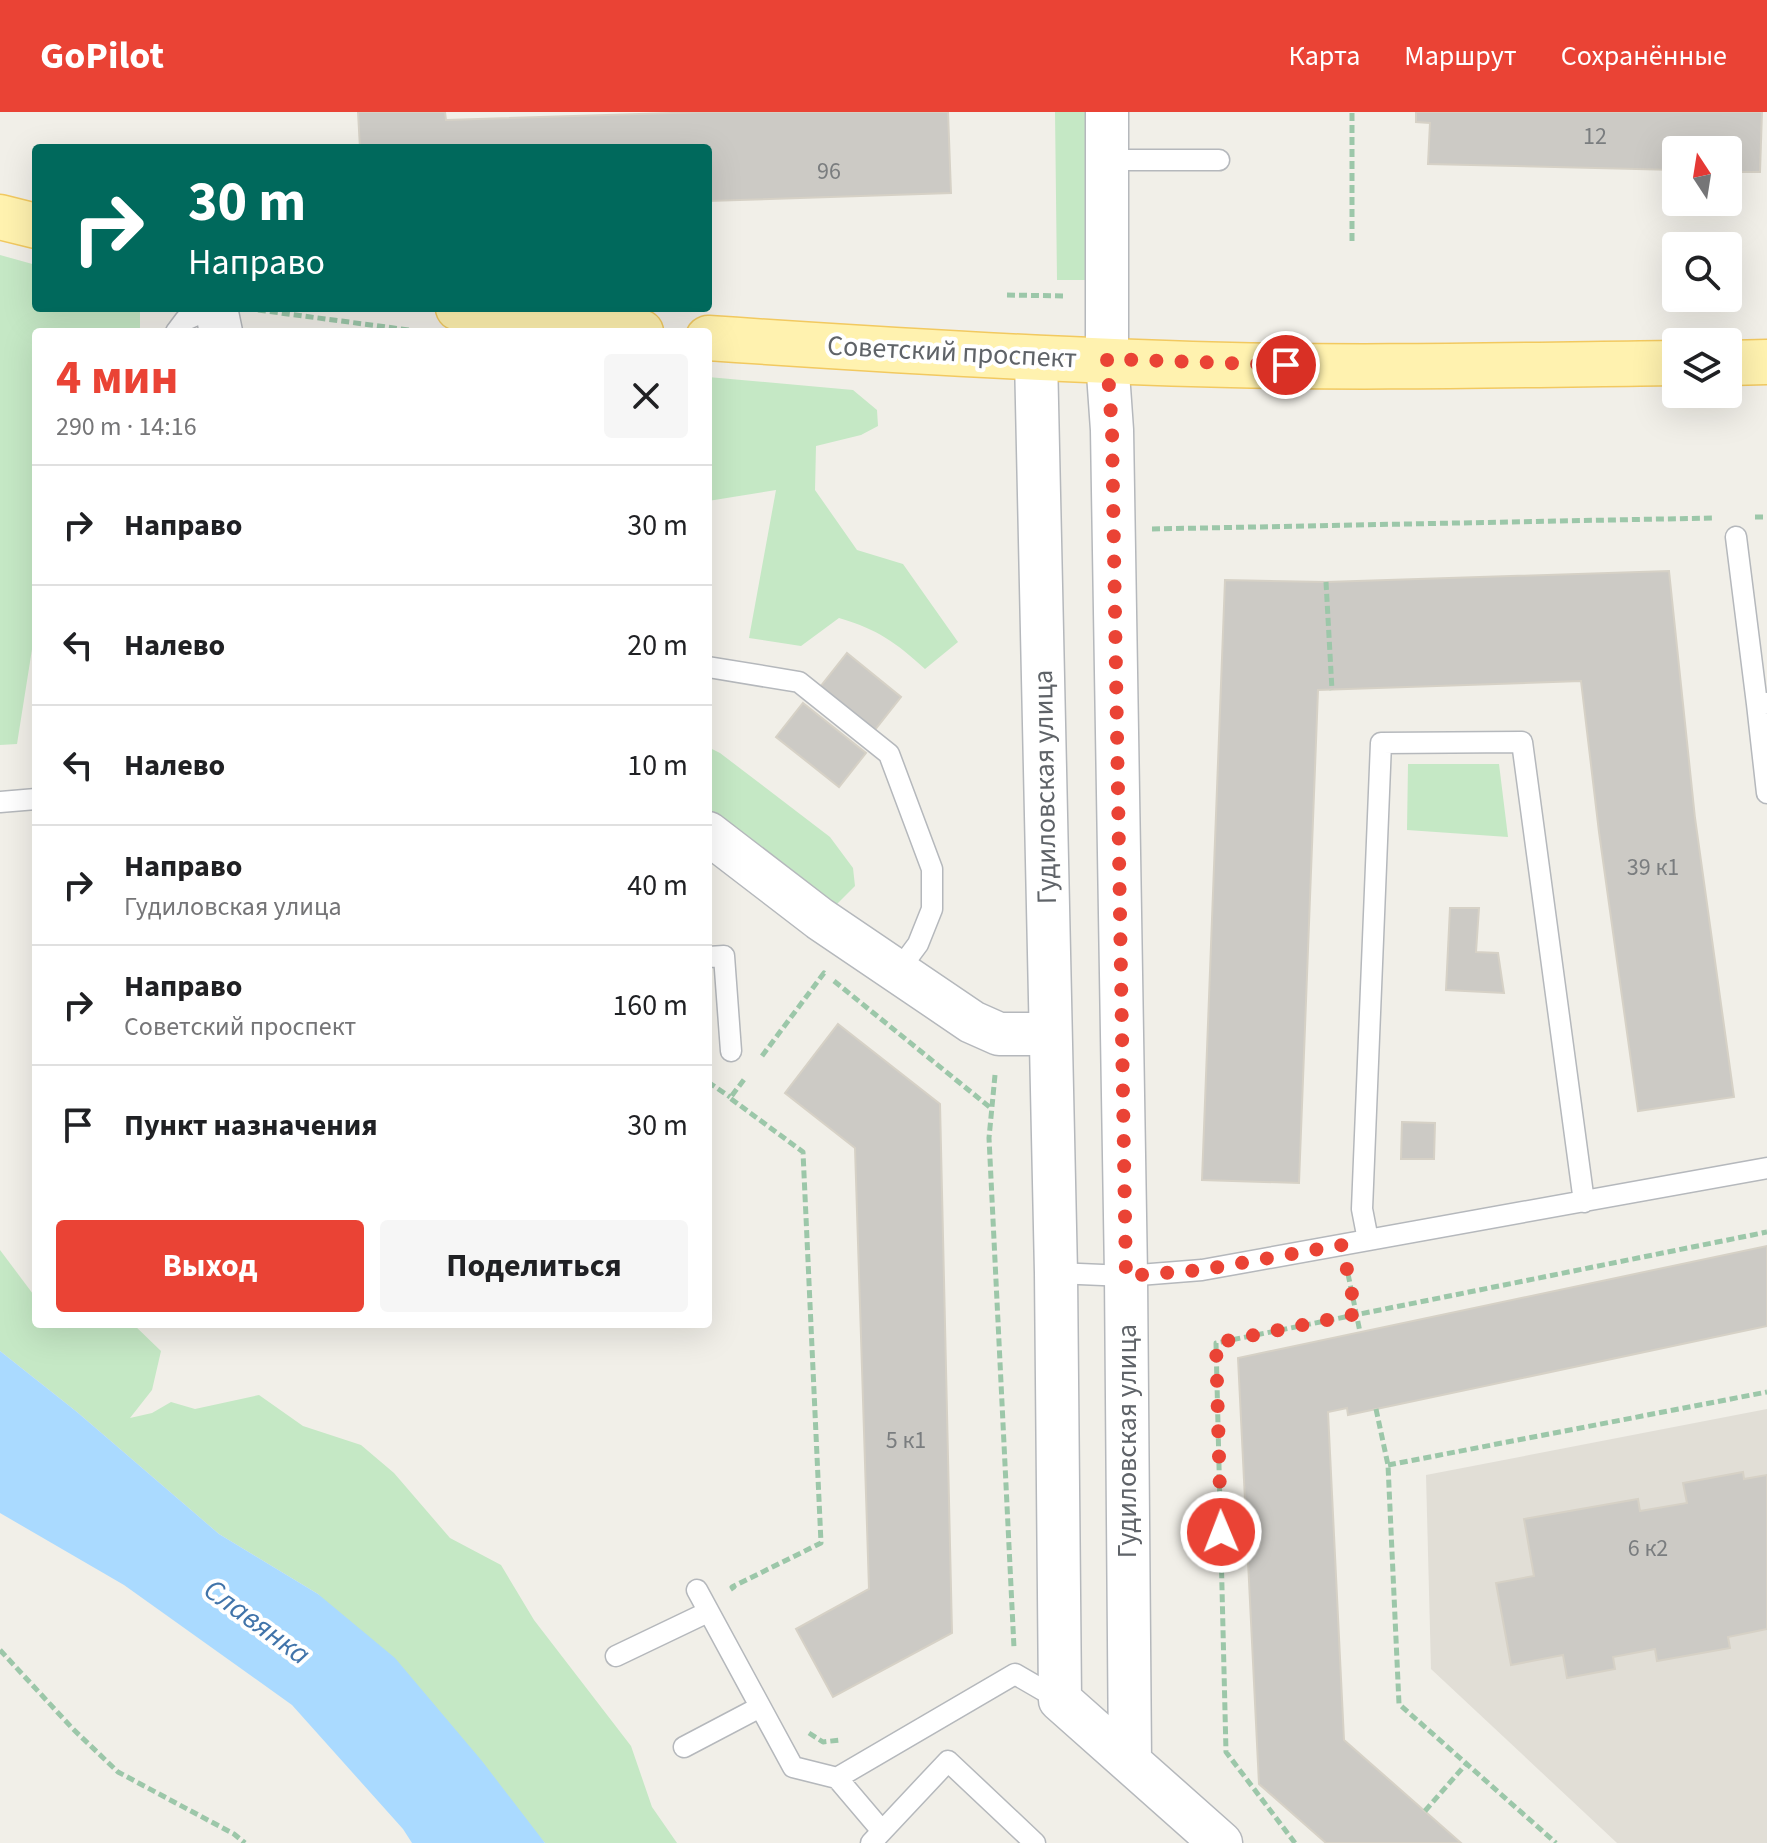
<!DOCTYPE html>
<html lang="ru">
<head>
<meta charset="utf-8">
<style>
  body { margin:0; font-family:"Source Sans 3",sans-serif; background:#f6f6f6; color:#202124; height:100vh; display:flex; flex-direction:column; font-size:30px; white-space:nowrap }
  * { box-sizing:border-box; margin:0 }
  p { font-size:26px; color:#757577 }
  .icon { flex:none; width:44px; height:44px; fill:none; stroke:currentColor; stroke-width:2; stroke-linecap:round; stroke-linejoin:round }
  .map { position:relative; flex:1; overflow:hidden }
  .panel { position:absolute; left:32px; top:216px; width:680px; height:1000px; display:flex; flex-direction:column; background:#fff; border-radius:8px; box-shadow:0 8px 32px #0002 }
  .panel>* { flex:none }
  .hud { position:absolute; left:32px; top:32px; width:680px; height:168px; border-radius:8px; box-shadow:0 8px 32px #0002; background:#00695c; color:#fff; overflow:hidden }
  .needle { width:52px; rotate:348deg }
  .buttons { position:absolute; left:1662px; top:24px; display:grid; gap:16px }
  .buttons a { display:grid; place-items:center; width:80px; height:80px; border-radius:8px; background:#fff; box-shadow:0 8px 32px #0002; font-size:40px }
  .pin { position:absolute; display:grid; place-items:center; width:68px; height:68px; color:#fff; margin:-34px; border:4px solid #fff; border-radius:50%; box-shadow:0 2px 8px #0007 }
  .me { position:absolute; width:88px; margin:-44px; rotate:359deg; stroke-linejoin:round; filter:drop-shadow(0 0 6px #0008) }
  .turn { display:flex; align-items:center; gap:28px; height:168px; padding:0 24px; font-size:36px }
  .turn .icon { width:104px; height:104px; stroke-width:2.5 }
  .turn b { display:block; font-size:56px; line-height:68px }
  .round { display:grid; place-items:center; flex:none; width:84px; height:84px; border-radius:8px; background:#f6f6f6 }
  .overview { display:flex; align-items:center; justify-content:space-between; height:136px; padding:0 24px }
  h1 { font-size:48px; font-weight:700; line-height:60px; color:#ea4335 }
  .primary-button { display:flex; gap:16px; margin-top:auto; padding:16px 24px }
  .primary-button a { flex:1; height:92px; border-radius:8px; background:#ea4335; color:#fff; font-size:32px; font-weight:700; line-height:92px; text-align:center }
  .primary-button a+a { background:#f6f6f6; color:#202124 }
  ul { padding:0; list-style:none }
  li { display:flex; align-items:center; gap:24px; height:120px; padding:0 24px; border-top:2px solid #e0e0e0 }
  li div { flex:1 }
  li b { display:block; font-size:30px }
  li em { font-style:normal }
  header { display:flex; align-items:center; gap:48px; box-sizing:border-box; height:112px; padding:0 40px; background:#ea4335; color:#fff }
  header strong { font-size:38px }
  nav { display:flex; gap:44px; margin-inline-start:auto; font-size:28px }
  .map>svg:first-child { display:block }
  .education { fill:#e1ded6 }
  .green { fill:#c5e8c5 }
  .water { fill:#aadaff }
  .building { fill:#cccac5; stroke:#d6d1c6; stroke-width:2 }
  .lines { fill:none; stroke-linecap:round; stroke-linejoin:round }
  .lane-casing { stroke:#b5b8bc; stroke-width:23 }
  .street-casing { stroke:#b5b8bc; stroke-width:45 }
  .primary-casing { stroke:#f2c960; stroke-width:47 }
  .path { stroke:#9cc7a9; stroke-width:5; stroke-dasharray:8 4; stroke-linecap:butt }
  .lane { stroke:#fff; stroke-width:20 }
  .street { stroke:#fff; stroke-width:42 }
  .primary { stroke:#fff2af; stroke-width:44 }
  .route { stroke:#ea4335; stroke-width:14; stroke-dasharray:0 25.2 }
  .labels { text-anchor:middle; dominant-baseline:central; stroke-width:8; stroke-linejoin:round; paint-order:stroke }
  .number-label { font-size:24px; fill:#7a7d7f }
  .street-label { font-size:28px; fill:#5f6368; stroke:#fff }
  .water-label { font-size:30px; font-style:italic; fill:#4174aa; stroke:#fff }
</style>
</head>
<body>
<header>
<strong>GoPilot</strong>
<nav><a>Карта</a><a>Маршрут</a><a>Сохранённые</a></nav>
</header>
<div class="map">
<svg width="1767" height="1731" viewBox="0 0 1767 1731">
  <rect width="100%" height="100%" fill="#f1efe8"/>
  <path class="education" d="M1767,1297V1731H1617L1431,1557L1426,1363Z"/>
  <path class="green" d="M1055,0H1087V168H1057Z
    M0,143L36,153V196H138L140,198V220H36V512L17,632L0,633Z
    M708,265L853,278L877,298L878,314L861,323L816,334L815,378L857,438L903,452L958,530L925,557C895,530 879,518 839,506L801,534L749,526L776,378L708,389Z
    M708,635L720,641L830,725L853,756L855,774L830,799L811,790L792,758L725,719L708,699Z
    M1408,652H1499L1508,725L1407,718Z
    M0,1138L36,1186V1212H133L161,1239L152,1278L130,1306L152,1301L171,1290L195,1297L259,1283L303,1314L361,1333L394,1361L450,1426L501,1453L534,1508L631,1634L652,1695L677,1731H545L318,1482L219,1422L77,1300L0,1239Z"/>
  <path class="water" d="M0,1239L77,1300L219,1422L318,1482L395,1546L482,1649L545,1731H412L403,1717L292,1593L124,1473L0,1401Z"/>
  <path class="building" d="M358,0H445L446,8L704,0H948L951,81L708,89V36H360Z
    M1416,0H1762L1760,60H1728V38H1676V58L1428,52L1430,11L1416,10Z
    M1669,459L1695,706L1734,985L1638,999L1599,720L1581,569L1318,578L1299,1071L1202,1068L1225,468L1326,470Z
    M847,541L901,585L874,619L820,575Z
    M803,591L866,641L839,675L776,625Z
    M1450,796H1479L1476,840L1498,841L1504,881L1446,878Z
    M838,912L940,992L952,1521L833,1585L796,1517L869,1477L855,1036L785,981Z
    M1402,1010L1435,1011L1434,1047H1401Z
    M1767,1134V1214L1348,1303L1347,1296L1328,1300L1344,1628L1461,1731H1326L1259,1672L1238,1246Z
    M1743,1360L1744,1367L1767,1363V1517L1728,1525L1730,1536L1657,1549L1655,1537L1613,1545L1615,1557L1567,1566L1563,1543L1511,1553L1496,1471L1534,1464L1524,1407L1638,1387L1640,1399L1687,1391L1683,1371Z"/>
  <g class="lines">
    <defs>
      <path id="lane" d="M1107,48H1219
        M176,220L185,208L212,196
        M1736,425L1757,592
        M708,555L799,570L889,642L932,757V797L918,832L898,859
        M1767,591L1757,592L1767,681
        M0,690L36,687
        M708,845L724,844L731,939
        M1368,1128L1362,1097L1381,631L1522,630L1584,1090
        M1056,1161L1126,1164L1202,1158L1767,1056
        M697,1478L793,1655L837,1666L1015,1562L1060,1588
        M616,1544L708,1500
        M684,1635L760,1595
        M837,1666L882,1719
        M871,1731L948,1649L1035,1731"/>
      <path id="street" d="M1107,0V247L1112,318L1126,1164L1130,1650
        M216,196L221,220
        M1036,245L1056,1161L1060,1588L1221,1731
        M708,721L820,807L972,910L999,922H1049"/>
      <path id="primary" d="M0,105L36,114
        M458,196L641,220
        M708,226C869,237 1030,247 1192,252C1353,257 1515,253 1676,251
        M1728,251L1767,250"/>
    </defs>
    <use href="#lane" class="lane-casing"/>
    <use href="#street" class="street-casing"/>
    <use href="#primary" class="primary-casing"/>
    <path class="path" d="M1352,129V0
      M1007,183L1066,184
      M258,198L424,220
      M1755,405H1767
      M1152,417L1713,406
      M1326,470L1332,578
      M834,869L992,997
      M762,944L824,861L826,863
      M995,963L989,1026L1014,1536
      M708,970L730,985
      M1348,1162L1360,1220
      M1376,1297L1388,1353L1399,1592L1556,1731
      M1388,1353L1767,1280
      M734,1478L732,1475L821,1431L803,1040L730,986L746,965
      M0,1538L73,1617L118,1660L234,1722L245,1731
      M809,1621L823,1630L840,1628
      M1425,1699L1466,1652
      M1295,1731L1226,1640L1216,1231L1767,1120"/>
    <use href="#lane" class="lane"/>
    <use href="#street" class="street"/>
    <use href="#primary" class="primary"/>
  </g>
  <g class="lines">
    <path class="route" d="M1221,1420L1216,1231L1356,1202L1342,1133L1202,1158L1126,1164L1112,318L1107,247L1286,253"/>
  </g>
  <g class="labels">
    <g class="number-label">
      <text x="1595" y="24">12</text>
      <text x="829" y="59">96</text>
      <text x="1653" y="755">39 к1</text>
      <text x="906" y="1328">5 к1</text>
      <text x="1648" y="1436">6 к2</text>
    </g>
    <g class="street-label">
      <text transform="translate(952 240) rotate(3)">Советский проспект</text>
      <text transform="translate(1045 675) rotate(-91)">Гудиловская улица</text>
      <text transform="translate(1127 1329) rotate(-90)">Гудиловская улица</text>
    </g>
    <g class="water-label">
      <text transform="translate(257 1510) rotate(36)">Славянка</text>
    </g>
  </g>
</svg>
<div class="buttons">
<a><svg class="needle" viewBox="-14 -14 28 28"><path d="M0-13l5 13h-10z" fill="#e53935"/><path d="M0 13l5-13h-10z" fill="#757577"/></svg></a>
<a><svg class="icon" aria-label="search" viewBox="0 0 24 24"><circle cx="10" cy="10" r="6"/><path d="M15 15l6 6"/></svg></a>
<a><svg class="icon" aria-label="layers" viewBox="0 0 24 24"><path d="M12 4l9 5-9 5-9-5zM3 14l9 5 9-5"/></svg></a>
</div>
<div class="pin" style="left:1286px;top:253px;background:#d93025"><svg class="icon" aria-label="arrive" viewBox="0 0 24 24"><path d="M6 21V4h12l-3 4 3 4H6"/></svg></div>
<svg class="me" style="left:1221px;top:1420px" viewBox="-20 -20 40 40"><circle r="17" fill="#ea4335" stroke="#fff" stroke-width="3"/><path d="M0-11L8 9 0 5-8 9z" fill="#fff"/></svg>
<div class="hud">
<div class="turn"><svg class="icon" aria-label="right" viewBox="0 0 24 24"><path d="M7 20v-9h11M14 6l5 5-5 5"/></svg><div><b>30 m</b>Направо</div></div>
</div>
<section class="panel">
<div class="overview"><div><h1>4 мин</h1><p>290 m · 14:16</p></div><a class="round"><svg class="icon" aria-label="close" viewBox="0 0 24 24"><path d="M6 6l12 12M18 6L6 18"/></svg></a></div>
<ul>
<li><svg class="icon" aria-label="right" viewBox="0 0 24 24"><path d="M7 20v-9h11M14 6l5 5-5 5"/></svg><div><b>Направо</b></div><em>30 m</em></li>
<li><svg class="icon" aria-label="left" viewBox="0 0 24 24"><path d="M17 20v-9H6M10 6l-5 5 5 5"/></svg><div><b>Налево</b></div><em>20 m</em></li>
<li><svg class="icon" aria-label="left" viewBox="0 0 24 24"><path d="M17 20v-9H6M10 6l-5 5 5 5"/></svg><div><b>Налево</b></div><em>10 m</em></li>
<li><svg class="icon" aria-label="right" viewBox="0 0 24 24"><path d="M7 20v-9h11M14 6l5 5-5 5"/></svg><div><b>Направо</b><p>Гудиловская улица</p></div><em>40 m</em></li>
<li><svg class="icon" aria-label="right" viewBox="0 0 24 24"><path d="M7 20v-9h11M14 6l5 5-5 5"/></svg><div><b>Направо</b><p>Советский проспект</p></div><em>160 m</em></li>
<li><svg class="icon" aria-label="arrive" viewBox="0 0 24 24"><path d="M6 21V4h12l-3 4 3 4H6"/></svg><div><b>Пункт назначения</b></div><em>30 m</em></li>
</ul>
<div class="primary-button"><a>Выход</a><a>Поделиться</a></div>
</section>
</div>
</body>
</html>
